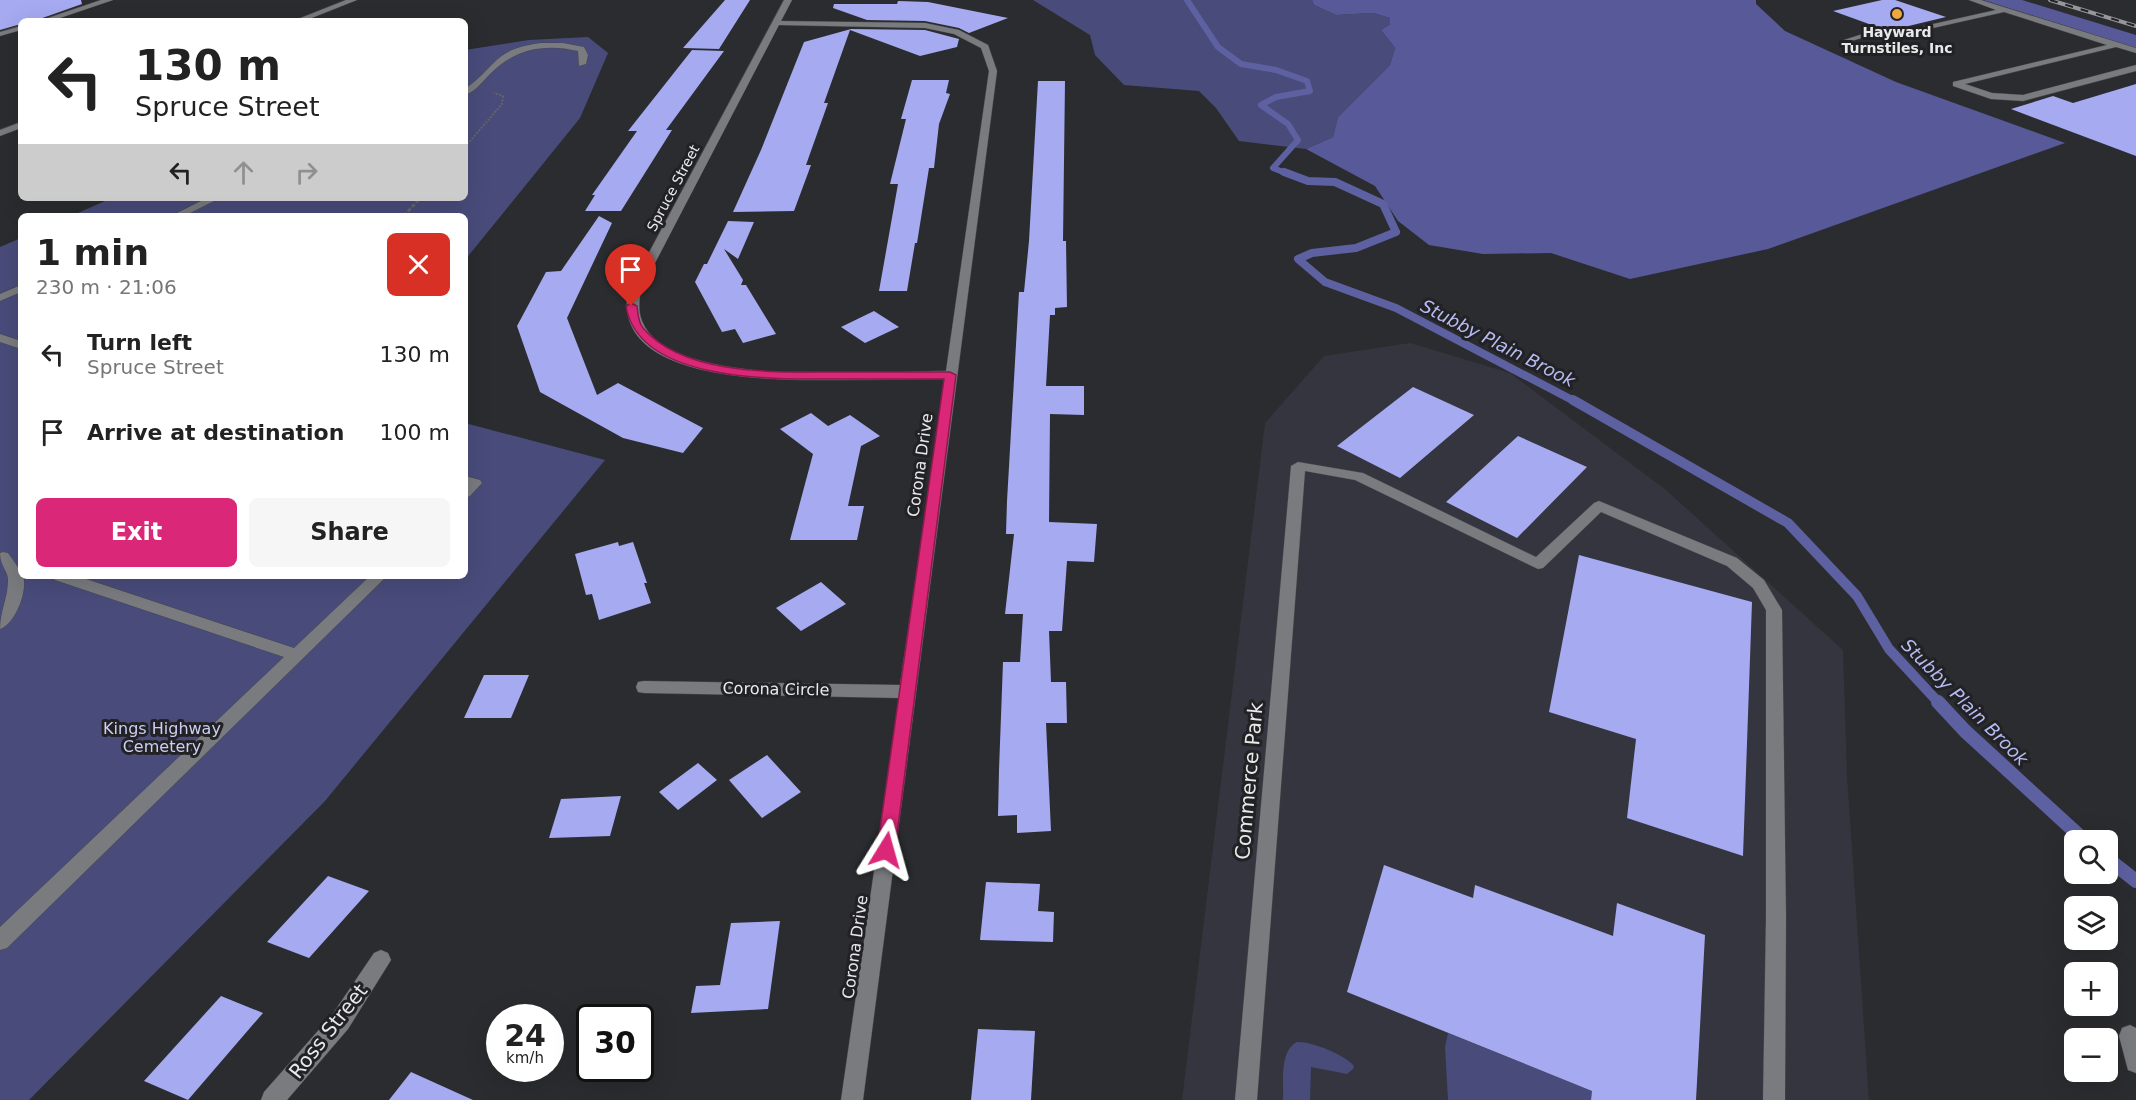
<!DOCTYPE html>
<html lang="en">
<head>
<meta charset="utf-8">
<style>
  body { margin:0; font-family:"DejaVu Sans",sans-serif; background:#f6f6f6; color:#222; height:100vh; display:flex; flex-direction:column; font-size:22px; white-space:nowrap }
  * { box-sizing:border-box; margin:0 }
  p { font-size:20px; color:#767676 }
  .icon { flex:none; width:33px; height:33px; fill:none; stroke:currentColor; stroke-width:2; stroke-linecap:round; stroke-linejoin:round }
  .map { position:relative; flex:1; overflow:hidden }
  .side { position:absolute; left:18px; top:213px; width:450px; height:366px; display:flex; flex-direction:column; background:#fff; border-radius:9px; box-shadow:0 6px 24px #0002 }
  .side>* { flex:none }
  .guide { position:absolute; left:18px; top:18px; width:450px; height:183px; border-radius:9px; box-shadow:0 6px 24px #0002; background:#fff; color:#222; overflow:hidden }
  .buttons { position:absolute; left:2064px; top:830px; display:grid; gap:12px }
  .buttons a { display:grid; place-items:center; width:54px; height:54px; border-radius:9px; background:#fff; box-shadow:0 6px 24px #0002; font-size:30px }
  .speed { position:absolute; left:486px; top:1004px; display:flex; gap:12px; font-size:30px; font-weight:700; text-align:center }
  .speed>* { display:grid; place-content:center; width:78px; height:78px; border-radius:50%; background:#fff; box-shadow:0 6px 24px #0002; line-height:1 }
  .speed small { font-size:15px; font-weight:400 }
  .speed .limit { border:3px solid #111; border-radius:9px; background:#fff; color:#111 }
  .pin { position:absolute; display:grid; place-items:center; width:51px; height:51px; color:#fff; margin:-62px -26px; border-radius:50% 50% 50% 0; rotate:-45deg; box-shadow:0 0 6px #0007 }
  .pin .icon { rotate:45deg }
  .me { position:absolute; width:66px; margin:-33px; rotate:8deg; stroke-linejoin:round; filter:drop-shadow(0 0 4px #0008) }
  .turn { display:flex; align-items:center; gap:21px; height:126px; padding:0 18px; font-size:27px }
  .turn .icon { width:78px; height:78px; stroke-width:2.5 }
  .turn b { display:block; font-size:42px; line-height:51px }
  .lanes { display:flex; align-items:center; height:57px; padding:0 18px; background:#0003; justify-content:center; gap:30px; direction:ltr }
  .lanes .off { opacity:.35 }
  .round { display:grid; place-items:center; flex:none; width:63px; height:63px; border-radius:9px; background:#f6f6f6 }
  .overview { display:flex; align-items:center; justify-content:space-between; height:102px; padding:0 18px }
  h1 { font-size:36px; font-weight:700; line-height:45px }
  .cta { display:flex; gap:12px; margin-top:auto; padding:12px 18px }
  .cta a { flex:1; height:69px; border-radius:9px; background:#db2777; color:#fff; font-size:24px; font-weight:700; line-height:69px; text-align:center }
  .cta a+a { background:#f6f6f6; color:#222 }
  ul { padding:0; list-style:none }
  li { display:flex; align-items:center; gap:18px; height:78px; padding:0 18px }
  li div { flex:1 }
  li b { display:block; font-size:22px }
  li em { font-style:normal }
  .map>svg:first-child { display:block }
  .built { fill:#34353e }
  .green { fill:#494c7b }
  .forest { fill:#575999 }
  .lines { fill:none; stroke-linecap:round; stroke-linejoin:round }
  .stream-far3 { stroke:#5e61a1; stroke-width:6 }
  .stream-far2 { stroke:#5e61a1; stroke-width:8 }
  .stream-far1 { stroke:#5e61a1; stroke-width:10 }
  .stream { stroke:#5e61a1; stroke-width:14 }
  .building { fill:#a5aaf1 }
  .minor-casing { stroke:#47474a; stroke-width:1 }
  .path-far1 { stroke:#646567; stroke-width:2; stroke-dasharray:2 1.5; stroke-linecap:butt }
  .path { stroke:#646567; stroke-width:3; stroke-dasharray:4 2; stroke-linecap:butt }
  .minor { fill:#7a7b7f; fill-rule:evenodd }
  .rail-casing { stroke:#96979a; stroke-width:4 }
  .rail { stroke:#222225; stroke-width:2; stroke-dasharray:8; stroke-linecap:butt }
  .route { fill:#db2777; stroke:#8e194d; stroke-width:1.5 }
  .poi-dot { fill:#f1a640; stroke:#222225; stroke-width:2 }
  .labels { text-anchor:middle; dominant-baseline:central; stroke-width:6; stroke-linejoin:round; paint-order:stroke }
  .far-poi-label { font-size:14px; font-weight:bold; fill:#e8e9eb; stroke:#222225 }
  .far-street-label { font-size:14px; fill:#e8e9eb; stroke:#222225 }
  .street-label { font-size:16px; fill:#e8e9eb; stroke:#222225 }
  .park-label { font-size:16px; fill:#cbcff4; stroke:#222225 }
  .water-label { font-size:18px; font-style:italic; fill:#b6bbf2; stroke:#222225 }
  .near-street-label { font-size:20px; fill:#e8e9eb; stroke:#222225 }
</style>
</head>
<body>
<div class="map">
<svg width="2136" height="1100" viewBox="0 0 2136 1100">
  <rect width="100%" height="100%" fill="#2b2c2f"/>
  <path class="built" d="M1410,343L1510,373L1666,490L1843,650L1847,775L1869,1100H1182L1265,423L1324,356Z"/>
  <path class="green" d="M1033,0H1312L1314,5L1336,15L1373,13L1390,18V24L1381,30L1395,48L1390,65L1338,117L1333,137L1306,149L1239,141L1216,108L1199,91L1124,85L1095,55L1090,35Z
    M588,37L608,53L580,118L465,260V216H71L112,198H465V50L529,40Z
    M21,238V576H465V423L605,460L325,801L29,1100H0V247Z
    M1448,1033L1592,1091L1591,1100H1448L1445,1047Z
    M1297,1042C1310,1041 1346,1055 1354,1066L1353,1069L1347,1074L1311,1067L1310,1100H1283C1284,1083 1279,1051 1297,1042Z"/>
  <path class="forest" d="M1312,0H1756V4L1785,31L1896,82L2065,143L1768,249L1630,279L1551,253L1483,254L1429,245L1398,221L1375,186L1306,149L1333,137L1338,117L1390,65L1395,48L1381,30L1390,24V18L1373,13L1336,15L1314,5Z
    M1983,0H2022L2136,35V48Z"/>
  <g class="lines">
    <path class="stream-far3" d="M1187,0L1218,47L1241,64L1276,70L1307,81L1310,91L1276,97L1261,105L1288,124L1298,140L1273,168L1288,174"/>
    <path class="stream-far2" d="M1284,172L1308,181L1335,182L1383,204L1396,232L1356,248L1312,253L1298,259L1325,282L1396,308L1576,402"/>
    <path class="stream-far1" d="M1573,400L1788,523L1857,596L1889,649L1939,703"/>
    <path class="stream" d="M1938,702L1965,731L2084,840
      M2108,859L2136,881"/>
  </g>
  <path class="building" d="M0,0H81L82,4L34,21H21V24L0,30Z
    M725,0H750L719,49L683,48Z
    M1882,0H1895L1946,17L1896,29L1880,28L1833,11Z
    M898,1L928,2L1008,18L969,33L959,28L925,21L867,20L833,8L834,4H897Z
    M851,29L925,30L959,39L957,47L920,56L850,30L824,103H828L806,165H811L794,211L733,212L761,150L804,42Z
    M692,50L724,51L666,130H672L621,211H585L595,195H592L637,131H628Z
    M912,80H949L946,93L950,94L939,124L934,168H929L917,243H915L907,291H879L898,184H890L906,119H901Z
    M1038,81H1065L1063,241H1066L1067,307L1055,308V315H1050L1046,386H1084V415L1050,414L1049,522L1097,524L1094,562L1067,561L1062,631H1049L1051,682H1066L1067,723H1046L1051,831L1017,833V815L998,816L999,770L1003,662H1020L1023,614H1005L1014,534H1006L1007,501L1019,292H1024L1029,241Z
    M2136,84V156L2011,109L2053,96L2073,103Z
    M599,216L612,223L567,318L597,395L618,383L703,428L683,453L623,438L540,392L517,326L546,272L561,271Z
    M728,221L754,222L738,259L724,249L743,280L741,285H746L776,334L743,343L735,329L722,332L695,282L704,264H707Z
    M874,311L899,327L865,343L841,327Z
    M1413,387L1474,415L1400,478L1337,446Z
    M811,413L828,426L850,415L880,436L861,446L848,506H864L857,540H790L813,454L780,429Z
    M1518,436L1587,467L1517,538L1446,502Z
    M618,542L619,546L633,542L647,583H644L651,603L599,620L592,594L586,595L575,554Z
    M1579,555L1752,602L1743,856L1627,818L1636,739L1549,712Z
    M821,582L846,604L801,631L776,608Z
    M484,675H529L511,718H464Z
    M767,755L801,792L762,818L729,780Z
    M698,763L717,780L678,810L659,792Z
    M621,796L610,836L549,838L561,799Z
    M1384,865L1473,898L1475,885L1613,936L1617,903L1705,935L1696,1100H1591L1592,1091L1347,992Z
    M328,876L369,891L309,958L267,942Z
    M986,882L1040,884L1038,911L1054,912L1053,942L980,940Z
    M780,921L768,1009L691,1013L696,986L720,985L731,923Z
    M221,996L263,1013L188,1100L144,1081Z
    M978,1029L1035,1031L1031,1100H971Z
    M411,1072L473,1100H389Z"/>
  <g class="lines">
    <defs>
      <path id="minor" d="M101,0H113L51,21H39Z
        M346,0H357L304,21H293Z
        M784,0H792L781,21L925,23L959,30L988,45L997,71L863,1100H841L899,698L644,693L638,692L636,687L638,682L644,681L900,685L945,379C908,379 871,380 835,380C783,380 632,383 627,308C626,302 628,296 629,290ZM779,25L925,28L954,34L981,48L989,71L946,371C883,371 669,391 642,321C638,311 639,301 641,290Z
        M1969,0H1981L2136,48V53L2116,47L1965,84L1992,93L2023,95L2136,65V71L2023,101L1991,99L1953,86V82L2107,45L2004,12L1902,35L1875,34L1848,42L1844,40L1875,30L1902,31L1996,10Z
        M21,26V30L0,36V32Z
        M541,43H563L584,47L588,55L586,64L579,66L578,51C544,43 514,49 490,74C482,82 476,91 465,95V89C498,66 493,49 541,43Z
        M21,122V128L0,136V130Z
        M207,198H220L184,216H171Z
        M21,285V292L0,301V294Z
        M0,334L21,341V349L0,342Z
        M1298,462L1363,473L1536,557L1594,503L1599,501L1737,558L1764,580L1782,610L1786,917L1785,1100H1763L1766,917V610L1753,588L1727,566L1601,512L1543,568L1538,569L1355,480L1305,471L1257,1100H1235L1291,466Z
        M465,476L480,480L482,483L470,496L465,498Z
        M3,552L8,553C13,560 21,571 23,576C28,591 15,624 0,629C0,611 8,598 8,580C8,571 0,566 0,553Z
        M52,576H77L294,648L370,576H387L7,948L0,950V927L284,657L55,580Z
        M381,950L388,953L391,960L348,1029L287,1100H261L264,1092L332,1015L374,953Z
        M2130,1025L2136,1028V1073L2128,1070L2119,1036L2122,1028Z"/>
    </defs>
    <use href="#minor" class="minor-casing"/>
    <path class="path-far1" d="M465,147L502,104L503,96L494,93"/>
    <path class="path" d="M404,216L420,198"/>
    <use href="#minor" class="minor"/>
    <defs>
      <path id="rail" d="M2050,0L2136,26"/>
    </defs>
    <use href="#rail" class="rail-casing"/>
    <use href="#rail" class="rail"/>
  </g>
  <path class="route" d="M631,303L637,306C638,314 638,322 643,328C685,377 781,372 840,372C876,372 913,372 950,372L956,375L895,850L892,856L886,858L880,856L877,850L944,379C910,379 877,379 843,379C783,379 639,385 626,306Z"/>
  <circle class="poi-dot" cx="1897" cy="14" r="6"/>
  <g class="labels">
    <g class="far-poi-label">
      <text x="1897" y="32">Hayward<tspan x="1897" dy="16">Turnstiles, Inc</tspan></text>
    </g>
    <g class="far-street-label">
      <text transform="translate(673 188) rotate(-62)">Spruce Street</text>
    </g>
    <g class="street-label">
      <text transform="translate(920 465) rotate(-82)">Corona Drive</text>
      <text transform="translate(776 689) rotate(1)">Corona Circle</text>
      <text transform="translate(855 947) rotate(-82)">Corona Drive</text>
    </g>
    <g class="park-label">
      <text x="162" y="728">Kings Highway<tspan x="162" dy="18">Cemetery</tspan></text>
    </g>
    <g class="water-label">
      <text transform="translate(1498 343) rotate(27)">Stubby Plain Brook</text>
      <text transform="translate(1965 702) rotate(45)">Stubby Plain Brook</text>
    </g>
    <g class="near-street-label">
      <text transform="translate(1249 781) rotate(-85)">Commerce Park</text>
      <text transform="translate(328 1031) rotate(-52)">Ross Street</text>
    </g>
  </g>
</svg>
<div class="buttons">
<a><svg class="icon" aria-label="search" viewBox="0 0 24 24"><circle cx="10" cy="10" r="6"/><path d="M15 15l6 6"/></svg></a>
<a><svg class="icon" aria-label="layers" viewBox="0 0 24 24"><path d="M12 4l9 5-9 5-9-5zM3 14l9 5 9-5"/></svg></a>
<a>+</a>
<a>−</a>
</div>
<div class="speed"><div>24<small>km/h</small></div><div class="limit">30</div></div>
<div class="pin" style="left:631px;top:306px;background:#d93025"><svg class="icon" aria-label="arrive" viewBox="0 0 24 24"><path d="M6 21V4h12l-3 4 3 4H6"/></svg></div>
<svg class="me" style="left:886px;top:850px" viewBox="-20 -20 40 40"><path d="M0-17L14 15 0 8-14 15z" fill="#db2777" stroke="#fff" stroke-width="4"/></svg>
<div class="guide">
<div class="turn"><svg class="icon" aria-label="left" viewBox="0 0 24 24"><path d="M17 20v-9H6M10 6l-5 5 5 5"/></svg><div><b>130 m</b>Spruce Street</div></div>
<div class="lanes"><svg class="icon" aria-label="left" viewBox="0 0 24 24"><path d="M17 20v-9H6M10 6l-5 5 5 5"/></svg><svg class="icon off" aria-label="ahead" viewBox="0 0 24 24"><path d="M12 20V5M6 11l6-6 6 6"/></svg><svg class="icon off" aria-label="right" viewBox="0 0 24 24"><path d="M7 20v-9h11M14 6l5 5-5 5"/></svg></div>
</div>
<section class="side">
<div class="overview"><div><h1>1 min</h1><p>230 m · 21:06</p></div><a class="round" style="background:#d93025;color:#fff"><svg class="icon" aria-label="close" viewBox="0 0 24 24"><path d="M6 6l12 12M18 6L6 18"/></svg></a></div>
<ul>
<li><svg class="icon" aria-label="left" viewBox="0 0 24 24"><path d="M17 20v-9H6M10 6l-5 5 5 5"/></svg><div><b>Turn left</b><p>Spruce Street</p></div><em>130 m</em></li>
<li><svg class="icon" aria-label="arrive" viewBox="0 0 24 24"><path d="M6 21V4h12l-3 4 3 4H6"/></svg><div><b>Arrive at destination</b></div><em>100 m</em></li>
</ul>
<div class="cta"><a>Exit</a><a>Share</a></div>
</section>
</div>
</body>
</html>
